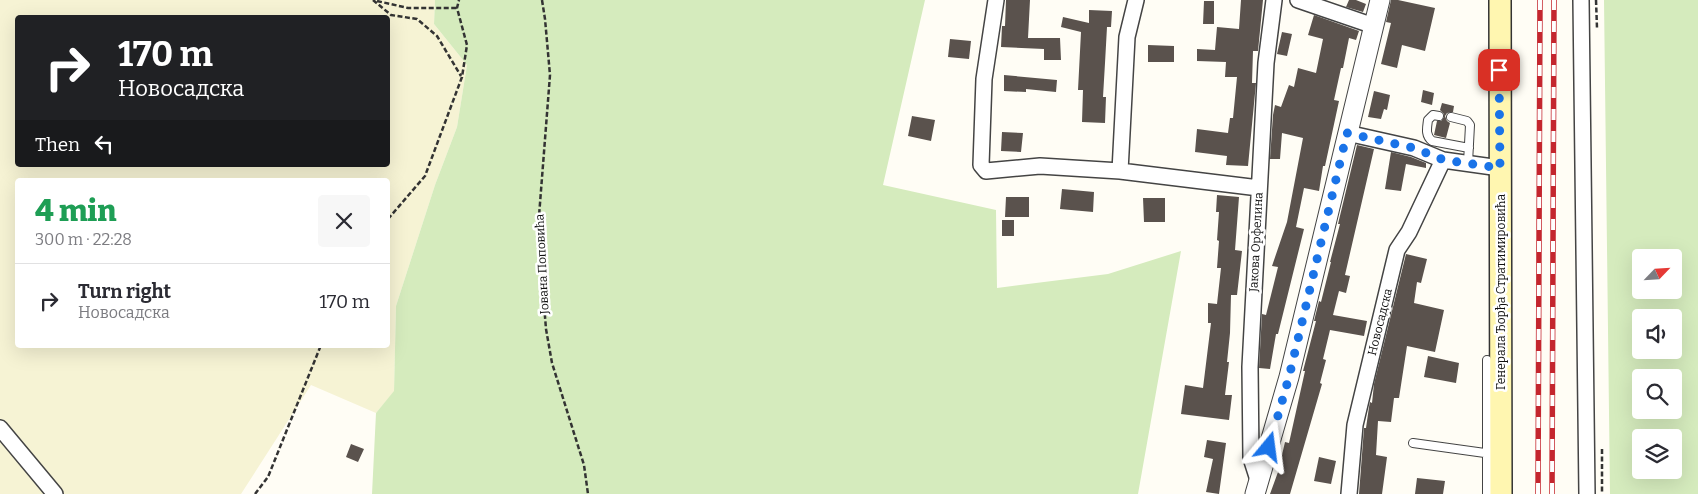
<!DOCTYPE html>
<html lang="en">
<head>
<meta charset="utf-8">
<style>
  body { margin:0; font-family:Bitter,serif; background:#f7f7f7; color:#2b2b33; height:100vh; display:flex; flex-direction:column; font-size:19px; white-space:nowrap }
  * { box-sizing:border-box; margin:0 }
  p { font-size:16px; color:#7c7c81 }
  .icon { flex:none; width:28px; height:28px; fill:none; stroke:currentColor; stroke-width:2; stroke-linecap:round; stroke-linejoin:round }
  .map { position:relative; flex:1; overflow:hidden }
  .drawer { position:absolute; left:15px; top:178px; width:375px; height:170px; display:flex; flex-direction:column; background:#fff; border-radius:5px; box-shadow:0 5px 20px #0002 }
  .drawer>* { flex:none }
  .top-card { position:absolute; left:15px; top:15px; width:375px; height:152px; border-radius:5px; box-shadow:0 5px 20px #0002; background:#202124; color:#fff; overflow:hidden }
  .needle { width:32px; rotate:65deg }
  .controls { position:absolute; left:1632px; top:249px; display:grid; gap:10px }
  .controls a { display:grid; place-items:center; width:50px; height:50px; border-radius:5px; background:#fff; box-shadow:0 5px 20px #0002; font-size:25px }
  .pin { position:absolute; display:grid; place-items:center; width:42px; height:42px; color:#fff; margin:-21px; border-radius:10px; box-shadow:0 2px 8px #0006 }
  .me { position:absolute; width:55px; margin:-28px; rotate:16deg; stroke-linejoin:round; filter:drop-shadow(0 0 4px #0008) }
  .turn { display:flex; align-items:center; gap:18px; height:105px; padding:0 20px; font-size:22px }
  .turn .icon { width:65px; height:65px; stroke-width:2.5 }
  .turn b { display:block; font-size:35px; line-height:42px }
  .then { display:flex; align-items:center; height:48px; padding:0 20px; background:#0003; gap:10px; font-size:19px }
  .round { display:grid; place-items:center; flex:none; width:52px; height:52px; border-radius:5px; background:#f7f7f7 }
  .summary { display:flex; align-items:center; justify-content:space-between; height:85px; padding:0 20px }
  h1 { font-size:30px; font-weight:800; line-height:38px; color:#1e9e55 }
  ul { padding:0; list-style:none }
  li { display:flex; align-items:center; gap:15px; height:75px; padding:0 20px; border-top:1px solid #e1e1e2 }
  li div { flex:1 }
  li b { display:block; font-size:19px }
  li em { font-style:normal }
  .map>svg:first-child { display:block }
  .farmland { fill:#f6f3d4; fill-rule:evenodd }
  .green { fill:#d5ebbd; fill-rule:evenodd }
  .building { fill:#5a524d }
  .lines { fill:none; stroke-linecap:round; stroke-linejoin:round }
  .service-casing { stroke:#444; stroke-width:10 }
  .minor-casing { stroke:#444; stroke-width:18 }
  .tertiary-casing { stroke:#444; stroke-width:21 }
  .secondary-casing { stroke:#333; stroke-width:24 }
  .path { stroke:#333; stroke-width:2.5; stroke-dasharray:5 2.5; stroke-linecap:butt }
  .service { stroke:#fff; stroke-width:8 }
  .minor { stroke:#fff; stroke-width:15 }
  .tertiary { stroke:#fff; stroke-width:19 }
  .secondary { stroke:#fff6b0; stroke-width:21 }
  .rail-casing { stroke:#c4262e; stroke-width:5.5 }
  .rail { stroke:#fff; stroke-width:4; stroke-dasharray:11; stroke-linecap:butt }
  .route { stroke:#1a73e8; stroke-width:9; stroke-dasharray:0 16.2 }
  .labels { text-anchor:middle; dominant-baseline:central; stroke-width:5; stroke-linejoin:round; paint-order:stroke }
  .street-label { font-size:12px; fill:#111; stroke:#fff }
</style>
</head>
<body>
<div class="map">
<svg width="1698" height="494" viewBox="0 0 1698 494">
  <rect width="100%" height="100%" fill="#fffdf5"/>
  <path class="farmland" d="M0,0H435L434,24L467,65L457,127L435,185L396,306L394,392L376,413L311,385L241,494H0ZM18,18H388V165H18ZM18,180H388V345H18Z"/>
  <path class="green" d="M435,0H925L883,185L996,210L997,288L1108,274L1181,251L1138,494H372L376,413L394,391L396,306L435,185L457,127L467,65L434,24Z
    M1604,0H1698V494H1610ZM1641,258H1674V290H1641ZM1641,318H1674V350H1641ZM1641,378H1674V410H1641ZM1641,438H1674V470H1641Z"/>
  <path class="building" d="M1006,0H1030L1028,38H1060L1061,60H1044V49L1001,47L1002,26H1005Z
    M1241,0H1263L1258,51H1253L1252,83H1256L1248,166L1226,165L1227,156L1195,152L1197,129L1228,133L1230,118H1233L1237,77H1225L1226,62L1197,61V49L1215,50L1217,27L1239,29Z
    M1349,0H1356L1366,4L1363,12L1346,7Z
    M1391,0H1398L1435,8L1425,51L1402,45L1397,68L1381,64L1391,23L1386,22Z
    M1204,1H1214V24H1203Z
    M1089,10L1112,11L1111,27H1107L1105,63L1103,97H1106L1105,123L1082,122L1083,90H1078L1081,32L1061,27L1063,17L1089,23Z
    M1314,15L1359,31L1356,40L1349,38L1343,68H1341L1334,100L1339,101L1325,166H1323L1319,191L1304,188L1296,227L1304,229L1278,334H1276L1270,369L1259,368L1262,314L1266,315L1278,267L1272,266L1287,222L1303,138L1282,133L1280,159H1270L1273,115L1275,105L1281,107L1289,85L1294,87L1298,68L1316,73L1323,39L1308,35Z
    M1282,32L1292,34L1287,56L1277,54Z
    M950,39L971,41L969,59L948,57Z
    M1148,45L1174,46V62H1148Z
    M1004,75L1057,80L1056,92L1026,89V92L1004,91Z
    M1423,90L1434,93L1432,105L1421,102Z
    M1374,91L1390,95L1387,110L1384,109L1381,119L1368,117Z
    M1442,103L1454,106L1453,112L1447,113L1445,116L1447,121L1450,123L1446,138L1434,135L1437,121H1441L1444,117V114L1440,110Z
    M912,116L935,120L931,141L908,136Z
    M1002,132L1023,133L1021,152L1001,151Z
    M1357,145L1374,149L1345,275L1350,276L1346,293L1339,291L1333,315L1367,321L1364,336L1330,330L1323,359L1326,360L1320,383L1322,384L1290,494H1270L1278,472L1285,442L1289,443L1305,371H1303L1316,321H1314L1319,301L1321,302L1331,262H1330L1340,224H1338Z
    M1391,152L1411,157L1426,163V168L1406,164L1401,191L1385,189Z
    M1062,189L1094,192L1093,212L1060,209Z
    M1217,195L1239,197L1235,250L1242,251L1237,295H1231L1230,333L1227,362H1229L1225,395H1232L1229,420L1181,414L1185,385L1203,388L1211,323H1208V303L1217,304L1221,268H1217L1219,241L1217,240L1219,212H1216Z
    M1006,197H1029V217H1005Z
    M1143,198H1165V222H1144Z
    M1002,220H1014V236H1002Z
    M1406,254L1427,259L1421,283L1417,282L1414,303L1444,310L1435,352L1407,346L1399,398H1394L1391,422L1378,421L1376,455L1387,457L1382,494H1359L1364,428H1366L1369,407L1370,402L1372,403L1374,384Z
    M1428,356L1459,363L1456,383L1424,377Z
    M1207,440L1226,443L1219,494L1206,492L1213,459L1204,457Z
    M351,444L364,449L358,462L346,457Z
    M1319,457L1336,461L1331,484L1314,481Z
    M1417,478L1445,481L1443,494H1415Z"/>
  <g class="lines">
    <defs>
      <path id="service" d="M1439,116L1433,115L1428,120C1427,128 1425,135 1432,141L1469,148
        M1451,117L1467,121L1470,125L1468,163
        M1413,443L1492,454
        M1487,494V360"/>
      <path id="minor" d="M996,0L984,79L981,165L986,171L1040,166L1120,171L1259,188
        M1298,0L1374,26
        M1581,0L1587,494
        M1347,133L1414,148L1443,160
        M1120,171L1127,37L1136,0
        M0,428L55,494
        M1259,483L1251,458L1250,367L1266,63L1274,0
        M1349,494L1355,425L1397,250L1409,232L1443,160L1500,168"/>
      <path id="tertiary" d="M1255,494L1289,377L1380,0"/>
      <path id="secondary" d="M1500,0L1501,494"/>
    </defs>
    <use href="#service" class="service-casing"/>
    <use href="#minor" class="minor-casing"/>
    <use href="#tertiary" class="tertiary-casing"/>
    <use href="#secondary" class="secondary-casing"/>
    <path class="path" d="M373,0L391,15L417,19L437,36L461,76
      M542,0L545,19L550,75L538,229L546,329L552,363L584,465L588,494
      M1596,0L1597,28
      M377,1L408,8H457
      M388,219L425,176L462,77L467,45L457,8L459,0
      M1602,449V494
      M255,494L268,477L321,345"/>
    <use href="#service" class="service"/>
    <use href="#minor" class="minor"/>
    <use href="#tertiary" class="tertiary"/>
    <use href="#secondary" class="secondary"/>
    <defs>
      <path id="rail" d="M1538,494L1540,0
        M1552,494L1554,0"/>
    </defs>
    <use href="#rail" class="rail-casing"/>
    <use href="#rail" class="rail"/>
  </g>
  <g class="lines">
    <path class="route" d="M1269,447L1289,377L1347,133L1414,148L1444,160L1500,168L1499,70"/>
  </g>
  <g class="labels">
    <g class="street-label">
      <text transform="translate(1256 242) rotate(-87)">Јакова Орфелина</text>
      <text transform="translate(542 264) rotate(-93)">Јована Поповића</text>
      <text transform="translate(1501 292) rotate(-90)">Генерала Ђорђа Стратимировића</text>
      <text transform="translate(1380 322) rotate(-76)">Новосадска</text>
    </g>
  </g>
</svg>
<div class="controls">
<a><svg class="needle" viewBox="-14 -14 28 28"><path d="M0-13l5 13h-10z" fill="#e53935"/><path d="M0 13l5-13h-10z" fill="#7c7c81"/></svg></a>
<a><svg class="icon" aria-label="sound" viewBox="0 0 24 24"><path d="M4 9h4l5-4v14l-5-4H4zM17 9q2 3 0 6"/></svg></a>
<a><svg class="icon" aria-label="search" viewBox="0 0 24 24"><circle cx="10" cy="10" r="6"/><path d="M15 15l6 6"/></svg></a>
<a><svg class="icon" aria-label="layers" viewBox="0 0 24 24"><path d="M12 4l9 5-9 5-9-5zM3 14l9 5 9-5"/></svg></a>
</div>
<div class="pin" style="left:1499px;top:70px;background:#d93025"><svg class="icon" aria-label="arrive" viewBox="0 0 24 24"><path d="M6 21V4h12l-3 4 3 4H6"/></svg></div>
<svg class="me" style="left:1269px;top:447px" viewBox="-20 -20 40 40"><path d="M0-17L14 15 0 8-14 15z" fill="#1a73e8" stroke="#fff" stroke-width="4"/></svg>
<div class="top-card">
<div class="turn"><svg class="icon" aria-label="right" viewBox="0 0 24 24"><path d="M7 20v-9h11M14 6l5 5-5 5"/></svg><div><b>170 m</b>Новосадска</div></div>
<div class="then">Then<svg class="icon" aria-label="left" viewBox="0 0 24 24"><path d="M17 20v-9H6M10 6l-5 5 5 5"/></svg></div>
</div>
<section class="drawer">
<div class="summary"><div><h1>4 min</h1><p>300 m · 22:28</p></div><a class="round"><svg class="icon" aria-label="close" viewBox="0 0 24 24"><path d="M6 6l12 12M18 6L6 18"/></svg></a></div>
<ul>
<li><svg class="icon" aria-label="right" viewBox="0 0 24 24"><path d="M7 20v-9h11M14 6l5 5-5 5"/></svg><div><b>Turn right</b><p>Новосадска</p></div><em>170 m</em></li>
</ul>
</section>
</div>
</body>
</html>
